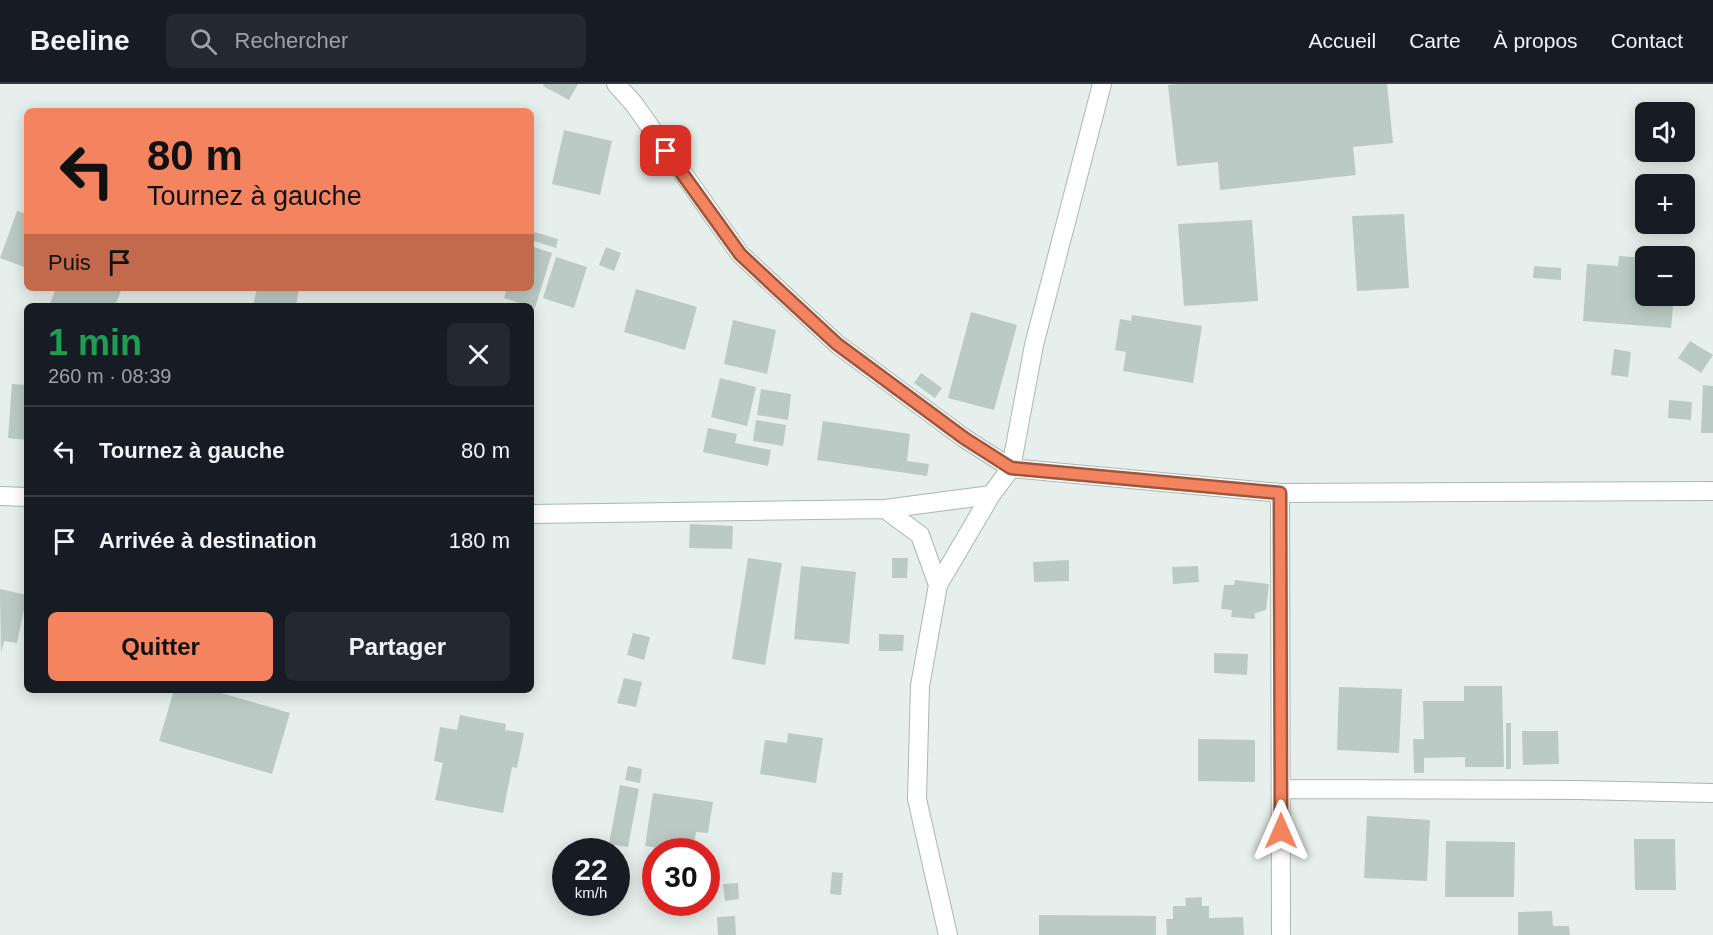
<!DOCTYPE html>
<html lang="fr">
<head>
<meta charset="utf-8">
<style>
  body { margin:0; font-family:Helvetica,sans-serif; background:#242831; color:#f1f3f6; height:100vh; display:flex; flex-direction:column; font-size:22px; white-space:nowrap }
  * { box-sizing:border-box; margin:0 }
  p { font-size:20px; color:#9ea1a6 }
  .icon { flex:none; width:33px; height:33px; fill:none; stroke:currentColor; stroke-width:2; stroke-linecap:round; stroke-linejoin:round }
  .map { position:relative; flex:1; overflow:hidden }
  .details { position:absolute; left:24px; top:219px; width:510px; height:390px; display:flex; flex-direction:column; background:#171b24; border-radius:9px; box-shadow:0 3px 15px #0003 }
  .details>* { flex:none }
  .top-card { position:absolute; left:24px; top:24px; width:510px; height:183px; border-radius:9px; box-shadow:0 3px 15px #0003; background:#f4845f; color:#111; overflow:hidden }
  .fabs { position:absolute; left:1635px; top:18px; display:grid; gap:12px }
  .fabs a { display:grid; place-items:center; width:60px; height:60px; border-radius:9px; background:#171b24; box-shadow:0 3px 15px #0003; font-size:30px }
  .speed { position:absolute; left:552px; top:754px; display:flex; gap:12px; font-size:30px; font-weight:700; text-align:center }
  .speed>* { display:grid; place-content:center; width:78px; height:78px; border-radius:50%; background:#171b24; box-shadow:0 3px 15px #0003; line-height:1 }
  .speed small { font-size:15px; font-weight:400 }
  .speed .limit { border:9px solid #d22; background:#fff; color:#111 }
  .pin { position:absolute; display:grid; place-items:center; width:51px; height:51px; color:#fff; margin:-26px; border-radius:12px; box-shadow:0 3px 9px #0006 }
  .me { position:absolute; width:66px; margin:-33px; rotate:0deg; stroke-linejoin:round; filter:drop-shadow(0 0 4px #0008) }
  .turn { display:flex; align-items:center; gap:21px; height:126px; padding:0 24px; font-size:27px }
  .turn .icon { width:78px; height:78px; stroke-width:2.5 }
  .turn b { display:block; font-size:42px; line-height:51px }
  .then { display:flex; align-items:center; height:57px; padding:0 24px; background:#0003; gap:12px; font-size:22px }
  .round { display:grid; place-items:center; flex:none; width:63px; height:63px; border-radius:9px; background:#242831 }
  .head { display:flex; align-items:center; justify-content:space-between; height:102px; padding:0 24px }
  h1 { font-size:36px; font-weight:600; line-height:45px; color:#1e9e55 }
  .primary-button { display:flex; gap:12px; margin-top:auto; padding:12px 24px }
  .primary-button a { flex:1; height:69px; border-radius:9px; background:#f4845f; color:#111; font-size:24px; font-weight:600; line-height:69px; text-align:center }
  .primary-button a+a { background:#242831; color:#f1f3f6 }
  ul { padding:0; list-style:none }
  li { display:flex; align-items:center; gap:18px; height:90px; padding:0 24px; border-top:2px solid #363941 }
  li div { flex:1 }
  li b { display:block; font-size:22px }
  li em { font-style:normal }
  header { display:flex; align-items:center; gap:36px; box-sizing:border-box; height:84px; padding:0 30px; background:#171b24; border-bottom:2px solid #363941 }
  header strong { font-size:28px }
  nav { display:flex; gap:33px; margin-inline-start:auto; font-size:21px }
  .search { width:420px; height:54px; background:#242831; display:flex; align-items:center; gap:15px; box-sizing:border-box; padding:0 21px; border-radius:9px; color:#9ea1a6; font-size:22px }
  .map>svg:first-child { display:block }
  .building { fill:#bbcac4 }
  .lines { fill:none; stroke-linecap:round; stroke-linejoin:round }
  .street-casing { stroke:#a8b8b2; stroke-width:20 }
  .street { stroke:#fff; stroke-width:18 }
  .route-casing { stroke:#9f563e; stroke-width:15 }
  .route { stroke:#f4845f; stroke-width:10 }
</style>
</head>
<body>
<header>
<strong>Beeline</strong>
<div class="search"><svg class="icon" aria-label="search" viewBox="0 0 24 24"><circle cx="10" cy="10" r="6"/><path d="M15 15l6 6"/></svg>Rechercher</div>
<nav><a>Accueil</a><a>Carte</a><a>À propos</a><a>Contact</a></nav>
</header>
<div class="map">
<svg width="1713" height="851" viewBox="0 0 1713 851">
  <rect width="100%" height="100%" fill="#e6efeb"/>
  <path class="building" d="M544,0H578L569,16L543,2Z
    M1178,0H1387L1393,59L1353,63L1356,91L1220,106L1218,78L1177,82L1168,1Z
    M564,46L612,57L600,111L552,100Z
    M17,127L27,130V184L0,174Z
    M1404,130L1409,204L1357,207L1352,132Z
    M1252,136L1258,217L1184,222L1178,140Z
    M531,147L558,155L556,164L531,156Z
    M531,162L552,169L535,224L504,214L507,204H531Z
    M606,163L621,169L614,187L599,181Z
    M1619,172L1646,174V212H1674L1671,244L1583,237L1587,180L1618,182Z
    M556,173L587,183L574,224L543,214Z
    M1534,182L1561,184V196L1533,194Z
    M56,204H122L115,222H49Z
    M257,204H299L296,222H253Z
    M636,205L697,223L685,266L624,248Z
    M971,228L1017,241L994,326L948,314Z
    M1132,231L1202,242L1193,299L1123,287L1126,268L1115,266L1120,235L1131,237Z
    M733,236L776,246L767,290L724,280Z
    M1690,257L1713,271L1701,289L1678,274Z
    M1614,265L1631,268L1628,293L1611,291Z
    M921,289L942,304L935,314L914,299Z
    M720,294L756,303L747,342L711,333Z
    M12,300L27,301V356L8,354Z
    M1703,301L1713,302V349H1701Z
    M761,305L791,310L788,336L757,331Z
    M1669,316L1692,318L1691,336L1668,334Z
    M756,336L786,341L783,362L753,357Z
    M823,337L910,350L907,377L929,380L927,392L817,376Z
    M708,344L737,350L735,359L771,366L768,382L703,368Z
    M690,440L733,442L732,465L689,464Z
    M748,474L782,479L765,581L732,575Z
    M892,474H908L907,494H892Z
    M1069,476V497L1034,498L1033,478Z
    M801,482L856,488L849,560L794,555Z
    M1198,482L1199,498L1173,500L1172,483Z
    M1235,496L1269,500L1266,526L1255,529V535L1231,533L1232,526L1221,525L1224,501H1234Z
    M0,505L27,511L17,559L4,557L1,569Z
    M633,549L650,553L644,576L627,571Z
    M879,550L904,551L903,567H879Z
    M1214,569L1248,570L1247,591L1214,589Z
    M624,594L642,598L636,623L617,619Z
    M1464,602H1502L1504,683H1465V673L1424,674V689H1414L1413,655H1424L1423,617H1464Z
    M1339,603L1402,605L1399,669L1337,666Z
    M174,606H211L290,629L272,690L159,657Z
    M460,631L506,640L505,646L524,649L517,684L512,683L503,729L435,716L443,679L434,677L440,643L457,646Z
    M1506,639H1511V685H1506Z
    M1522,647H1558L1559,680L1523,681Z
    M788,649L823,654L816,699L760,690L765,656L787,659Z
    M1198,655L1255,656V698L1198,697Z
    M628,682L642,685L640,699L625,696Z
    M620,701L639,705L628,763L609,760Z
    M653,709L713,718L708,749L696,748L693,768H656V786L651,785L654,763L645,762Z
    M1367,732L1430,736L1427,797L1364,794Z
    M1634,755H1675L1676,806H1635Z
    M1446,757L1515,758L1514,813H1445Z
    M832,788L843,789L841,811L830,810Z
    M738,799L739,815L725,817L723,800Z
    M1202,813V822H1209V834L1243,833L1244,851H1167L1166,835H1173V822H1186L1185,814Z
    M1552,827L1553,842H1569L1570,851H1518V828Z
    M1039,831L1156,832V851H1039Z
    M735,832L736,851H718L717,833Z"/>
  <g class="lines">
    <defs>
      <path id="street" d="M616,0L634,20L740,170L837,260L964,354L1011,384L1280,409L1713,407
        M1280,409L1281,851
        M0,412L27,413
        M885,425L991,411
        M531,430L885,425L920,451L938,501
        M1281,705L1576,706L1713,709
        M948,851L917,715L920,602L938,501L991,411L1011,384L1034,261L1102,0"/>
    </defs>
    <use href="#street" class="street-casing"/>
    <use href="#street" class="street"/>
  </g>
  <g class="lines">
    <defs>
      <path id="route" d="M666,67L740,170L772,200L837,260L964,354L1011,384L1280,409L1281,747"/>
    </defs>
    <use href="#route" class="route-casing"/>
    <use href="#route" class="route"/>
  </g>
</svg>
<div class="fabs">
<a><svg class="icon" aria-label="sound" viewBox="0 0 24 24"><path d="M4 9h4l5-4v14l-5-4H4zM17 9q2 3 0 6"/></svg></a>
<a>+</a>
<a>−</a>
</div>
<div class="speed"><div>22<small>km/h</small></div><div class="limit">30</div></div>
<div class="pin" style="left:666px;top:67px;background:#d93025"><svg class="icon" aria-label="arrive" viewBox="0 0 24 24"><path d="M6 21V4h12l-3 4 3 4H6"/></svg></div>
<svg class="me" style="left:1281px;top:747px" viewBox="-20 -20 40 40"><path d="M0-17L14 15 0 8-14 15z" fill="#f4845f" stroke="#fff" stroke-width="4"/></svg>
<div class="top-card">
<div class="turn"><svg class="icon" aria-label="left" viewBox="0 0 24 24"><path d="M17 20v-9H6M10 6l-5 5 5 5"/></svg><div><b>80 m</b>Tournez à gauche</div></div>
<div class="then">Puis<svg class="icon" aria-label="arrive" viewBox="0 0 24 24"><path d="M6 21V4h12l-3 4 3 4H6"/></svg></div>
</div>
<section class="details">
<div class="head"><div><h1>1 min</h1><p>260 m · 08:39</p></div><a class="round"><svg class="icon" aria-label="close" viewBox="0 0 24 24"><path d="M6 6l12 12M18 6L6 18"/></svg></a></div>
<ul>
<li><svg class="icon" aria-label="left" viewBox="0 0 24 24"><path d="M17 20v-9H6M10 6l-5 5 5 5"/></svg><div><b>Tournez à gauche</b></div><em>80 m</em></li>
<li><svg class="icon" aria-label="arrive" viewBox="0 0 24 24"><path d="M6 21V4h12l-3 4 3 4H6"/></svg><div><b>Arrivée à destination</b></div><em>180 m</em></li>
</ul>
<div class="primary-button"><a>Quitter</a><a>Partager</a></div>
</section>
</div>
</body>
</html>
